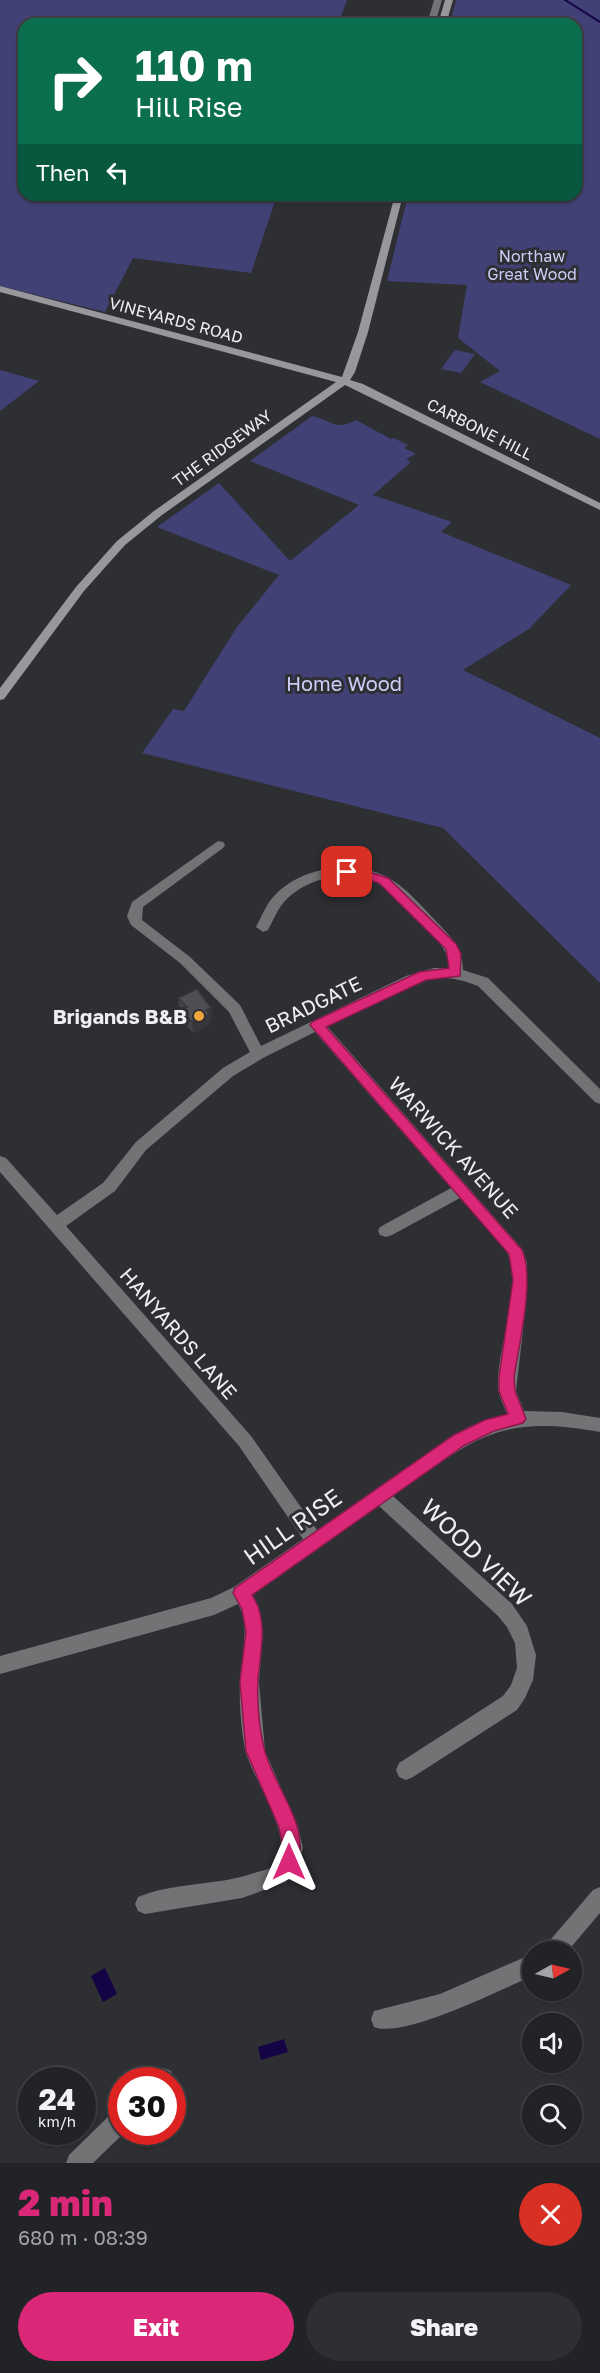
<!DOCTYPE html>
<html lang="en">
<head>
<meta charset="utf-8">
<style>
  body { margin:0; font-family:"Golos Text",sans-serif; background:#2e2f32; color:#f1f3f6; height:100vh; display:flex; flex-direction:column; font-size:22px; white-space:nowrap }
  * { box-sizing:border-box; margin:0 }
  p { font-size:20px; color:#a2a4a7 }
  .icon { flex:none; width:33px; height:33px; fill:none; stroke:currentColor; stroke-width:2; stroke-linecap:round; stroke-linejoin:round }
  .map { position:relative; height:2163px; overflow:hidden }
  .panel { display:flex; flex-direction:column; background:#222326; flex:1 }
  .panel>* { flex:none }
  .banner { position:absolute; left:18px; top:18px; width:564px; height:183px; border-radius:18px; box-shadow:0 2px 4px #0004,0 0 0 2px #3f4043; background:#0b6e4f; color:#fff; overflow:hidden }
  .needle { width:39px; rotate:82deg }
  .fabs { position:absolute; left:522px; top:1941px; display:grid; gap:12px }
  .fabs a { display:grid; place-items:center; width:60px; height:60px; border-radius:50%; background:#222326; box-shadow:0 2px 4px #0004,0 0 0 2px #3f4043; font-size:30px }
  .speed { position:absolute; left:18px; top:2067px; display:flex; gap:12px; font-size:30px; font-weight:700; text-align:center }
  .speed>* { display:grid; place-content:center; width:78px; height:78px; border-radius:50%; background:#222326; box-shadow:0 2px 4px #0004,0 0 0 2px #3f4043; line-height:1 }
  .speed small { font-size:15px; font-weight:400 }
  .speed .limit { border:9px solid #d22; background:#fff; color:#111 }
  .pin { position:absolute; display:grid; place-items:center; width:51px; height:51px; color:#fff; margin:-26px; border-radius:12px; box-shadow:0 3px 9px #0006 }
  .me { position:absolute; width:66px; margin:-33px; rotate:0deg; stroke-linejoin:round; filter:drop-shadow(0 0 4px #0008) }
  .turn { display:flex; align-items:center; gap:21px; height:126px; padding:0 18px; font-size:27px }
  .turn .icon { width:78px; height:78px; stroke-width:2.5 }
  .turn b { display:block; font-size:42px; line-height:51px }
  .then { display:flex; align-items:center; height:57px; padding:0 18px; background:#0003; gap:12px; font-size:22px }
  .round { display:grid; place-items:center; flex:none; width:63px; height:63px; border-radius:32px; background:#2e2f32 }
  .overview { display:flex; align-items:center; justify-content:space-between; height:102px; padding:0 18px }
  h1 { font-size:36px; font-weight:800; line-height:45px; color:#db2777 }
  .primary-button { display:flex; gap:12px; margin-top:auto; padding:12px 18px }
  .primary-button a { flex:1; height:69px; border-radius:36px; background:#db2777; color:#fff; font-size:24px; font-weight:800; line-height:69px; text-align:center }
  .primary-button a+a { background:#2e2f32; color:#f1f3f6 }
  .map>svg:first-child { display:block }
  .green { fill:#414175 }
  .water { fill:#140445 }
  .lines { fill:none; stroke-linecap:round; stroke-linejoin:round }
  .stream { stroke:#140445; stroke-width:2 }
  .street { fill:#727375; fill-rule:evenodd }
  .secondary { fill:#98989c; fill-rule:evenodd }
  .wall { fill:#434347 }
  .shaded-wall { fill:#37373a }
  .building { fill:#4e4e53; stroke:#37373a; stroke-width:1.5 }
  .route { fill:#db2777; stroke:#8e194d; stroke-width:1.5 }
  .poi-dot { fill:#efa73d; stroke:#2e2f33; stroke-width:2 }
  .labels { text-anchor:middle; dominant-baseline:central; stroke-width:6; stroke-linejoin:round; paint-order:stroke }
  .far-park-label { font-size:16px; fill:#cbcdf6; stroke:#2e2f33 }
  .far-street-label { font-size:16px; fill:#efeff2; stroke:#2e2f33 }
  .park-label { font-size:20px; fill:#cbcdf6; stroke:#2e2f33 }
  .street-label { font-size:20px; fill:#efeff2; stroke:#2e2f33 }
  .poi-label { font-size:20px; font-weight:bold; fill:#efeff2; stroke:#2e2f33; text-anchor:end }
  .near-street-label { font-size:24px; fill:#efeff2; stroke:#2e2f33 }
</style>
</head>
<body>
<div class="map">
<svg width="600" height="2163" viewBox="0 0 600 2163">
  <rect width="100%" height="100%" fill="#2e2f33"/>
  <path class="green" d="M0,0H347L338,24H24V195H277L251,273L133,258L105,312L0,286Z
    M456,0H600V439L480,382L500,371L458,338L467,285L387,281L408,195H576V24H450Z
    M455,350L475,354L461,373L441,369Z
    M0,370L39,381L0,411Z
    M312,416C333,421 335,431 356,420L391,439L394,438L408,445L404,448L416,454L406,459L411,462L373,495L452,522L441,532L571,585L529,629L463,670L600,738V983L443,828L142,753L173,709L184,711L237,627L279,575L157,527L219,483L290,561L359,505L250,461Z"/>
  <path class="water" d="M105,1968L117,1994L103,2002L91,1976Z
    M284,2039L288,2052L261,2060L258,2047Z"/>
  <g class="lines">
    <path class="stream" d="M565,0L600,22"/>
    <path class="street" d="M434,0H442L435,24H427Z
      M218,841L223,842L225,845L223,848L143,907L142,920L190,957L240,1005L261,1046L406,976L434,968H449C449,948 434,937 421,923C408,909 394,892 377,883C348,868 305,878 284,902C277,910 273,921 268,930L263,932L256,927C262,916 266,904 275,895C301,867 353,859 387,877C404,886 418,902 432,917C447,933 463,946 463,970L488,978L600,1089V1104L595,1102L478,986C464,981 452,977 437,978C413,979 352,1014 327,1026L523,1250L527,1263V1295L516,1391L524,1411L562,1412L600,1418V1432C497,1413 473,1440 393,1496L512,1604L527,1626L536,1655L533,1680L525,1698L517,1710L413,1777L406,1780L399,1777L396,1770L399,1763L503,1696L511,1685L517,1668L515,1643L507,1627L498,1616L379,1506L253,1595L259,1607L263,1632L259,1682L265,1751L298,1827L303,1848L299,1862L286,1882L242,1898L145,1914L138,1911L135,1904L138,1897C174,1882 217,1886 254,1873C260,1871 267,1870 272,1867C302,1846 250,1776 245,1749C241,1728 239,1702 240,1680C241,1656 251,1626 238,1604L214,1615L0,1674V1656L211,1598L234,1587L303,1539L239,1446L0,1172V1156L6,1158L57,1215L103,1183L136,1142L223,1068L250,1052L229,1012L180,963L131,925L127,916L132,902ZM315,1032L451,1188L380,1227L378,1231L380,1235L386,1237L392,1235L460,1198C472,1212 502,1240 508,1255C523,1291 496,1349 498,1388C499,1397 504,1406 507,1414L471,1426L453,1435L317,1530L251,1436L66,1226L115,1191L146,1150L233,1076L263,1058Z
      M600,1887V1913L567,1952H540L543,1945L552,1938L593,1890Z
      M532,1954V1976C502,1989 404,2039 374,2027L371,2019L374,2011L440,1994Z
      M163,2068L171,2071L174,2079L172,2083V2080H150L153,2072Z
      M122,2108V2132H125L93,2163H66L69,2155L114,2111Z"/>
    <path class="secondary" d="M445,0H453L446,24H438Z
      M395,195H403L368,332L355,372L350,380L363,384L600,503V510L345,385L162,515L125,545L84,591L4,699L0,700V688L76,587L117,541L154,511L336,382L0,292V286L342,377L358,332Z"/>
  </g>
  <path class="wall" d="M178,998L211,1008L212,1018L210,1019V1024L193,1033L182,1021L181,1010L179,1008Z"/>
  <path class="shaded-wall" d="M211,1008L212,1018L210,1019V1024L193,1033L192,1022L206,1010Z"/>
  <path class="building" d="M197,989L211,1008L206,1010L210,1014L192,1022L181,1010L187,1007L178,998Z"/>
  <path class="route" d="M347,868L360,869L388,878L456,944L461,954L460,976L426,980L326,1027L522,1250C535,1279 519,1344 514,1377L515,1391L526,1419L523,1423L494,1431L465,1445L252,1595C269,1621 260,1651 258,1680C257,1702 259,1727 264,1748C273,1788 313,1826 296,1868L289,1871L283,1868L280,1862L283,1848L279,1827L246,1751L240,1682L246,1632L242,1609L233,1593L235,1588L454,1435L485,1420L508,1414L499,1391V1377L513,1280L509,1254L310,1025L312,1022L419,972L449,968L446,949L379,883L359,877L343,875L341,872Z"/>
  <circle class="poi-dot" cx="199" cy="1016" r="6"/>
  <g class="labels">
    <g class="far-park-label">
      <text x="532" y="256">Northaw<tspan x="532" dy="18">Great Wood</tspan></text>
    </g>
    <g class="far-street-label">
      <text transform="translate(176 320) rotate(15)">VINEYARDS ROAD</text>
      <text transform="translate(480 429) rotate(27)">CARBONE HILL</text>
      <text transform="translate(222 448) rotate(-36)">THE RIDGEWAY</text>
    </g>
    <g class="park-label">
      <text x="344" y="683">Home Wood</text>
    </g>
    <g class="street-label">
      <text transform="translate(313 1004) rotate(-26)">BRADGATE</text>
      <text transform="translate(454 1147) rotate(48)">WARWICK AVENUE</text>
      <text transform="translate(179 1333) rotate(49)">HANYARDS LANE</text>
    </g>
    <g class="poi-label">
      <text x="187" y="1016">Brigands B&amp;B</text>
    </g>
    <g class="near-street-label">
      <text transform="translate(292 1526) rotate(-35)">HILL RISE</text>
      <text transform="translate(477 1552) rotate(44)">WOOD VIEW</text>
    </g>
  </g>
</svg>
<div class="fabs">
<a><svg class="needle" viewBox="-14 -14 28 28"><path d="M0-13l5 13h-10z" fill="#e53935"/><path d="M0 13l5-13h-10z" fill="#a2a4a7"/></svg></a>
<a><svg class="icon" aria-label="sound" viewBox="0 0 24 24"><path d="M4 9h4l5-4v14l-5-4H4zM17 9q2 3 0 6"/></svg></a>
<a><svg class="icon" aria-label="search" viewBox="0 0 24 24"><circle cx="10" cy="10" r="6"/><path d="M15 15l6 6"/></svg></a>
</div>
<div class="speed"><div>24<small>km/h</small></div><div class="limit">30</div></div>
<div class="pin" style="left:347px;top:872px;background:#d93025"><svg class="icon" aria-label="arrive" viewBox="0 0 24 24"><path d="M6 21V4h12l-3 4 3 4H6"/></svg></div>
<svg class="me" style="left:289px;top:1862px" viewBox="-20 -20 40 40"><path d="M0-17L14 15 0 8-14 15z" fill="#db2777" stroke="#fff" stroke-width="4"/></svg>
<div class="banner">
<div class="turn"><svg class="icon" aria-label="right" viewBox="0 0 24 24"><path d="M7 20v-9h11M14 6l5 5-5 5"/></svg><div><b>110 m</b>Hill Rise</div></div>
<div class="then">Then<svg class="icon" aria-label="left" viewBox="0 0 24 24"><path d="M17 20v-9H6M10 6l-5 5 5 5"/></svg></div>
</div>
</div>
<section class="panel">
<div class="overview"><div><h1>2 min</h1><p>680 m · 08:39</p></div><a class="round" style="background:#d93025;color:#fff"><svg class="icon" aria-label="close" viewBox="0 0 24 24"><path d="M6 6l12 12M18 6L6 18"/></svg></a></div>
<div class="primary-button"><a>Exit</a><a>Share</a></div>
</section>
</body>
</html>
